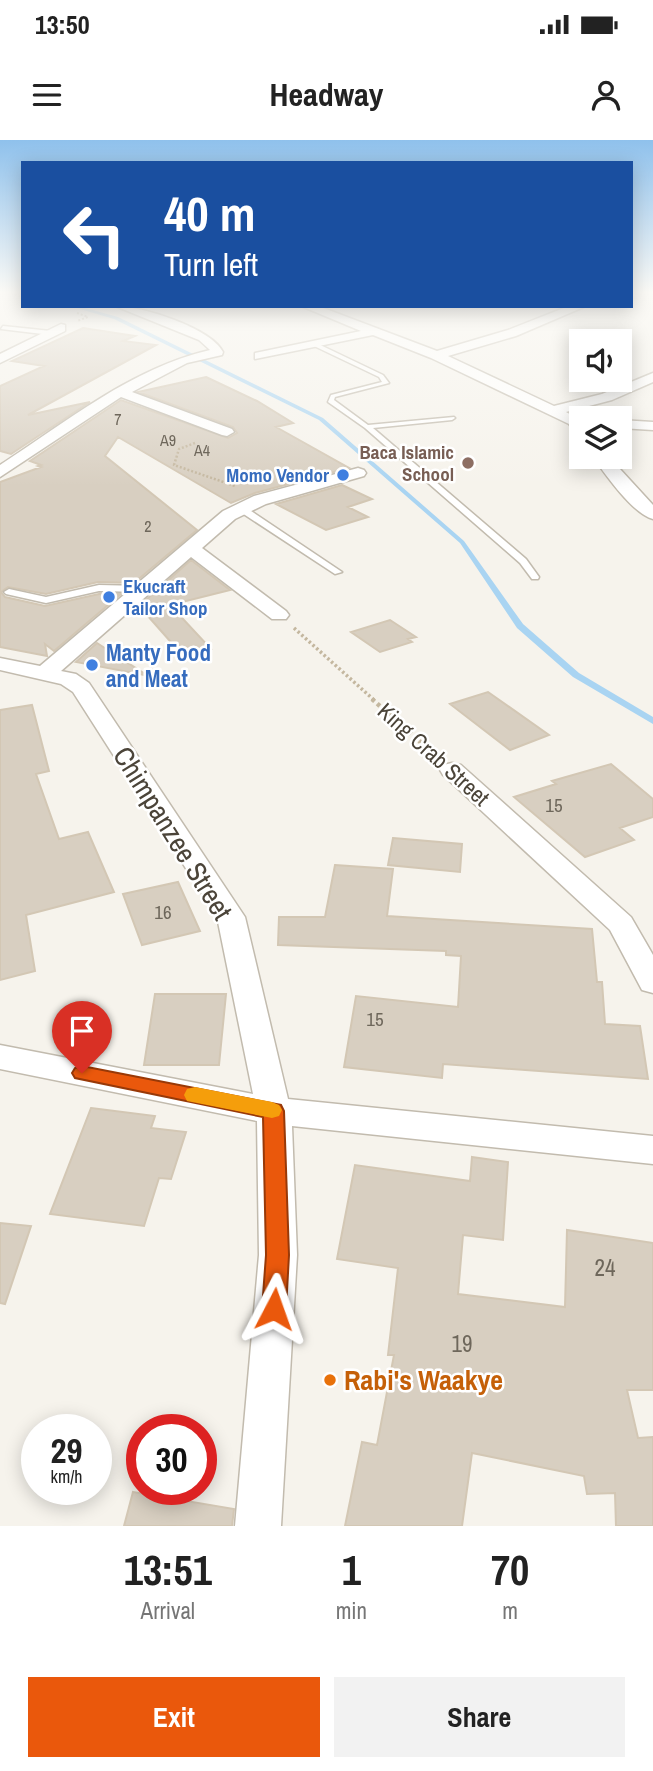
<!DOCTYPE html>
<html lang="en">
<head>
<meta charset="utf-8">
<style>
  body { margin:0; font-family:"Archivo Narrow",sans-serif; background:#f2f2f2; color:#222; height:100vh; display:flex; flex-direction:column; font-size:26px; white-space:nowrap }
  * { box-sizing:border-box; margin:0 }
  p { font-size:23px; color:#767676 }
  .icon { flex:none; width:38px; height:38px; fill:none; stroke:currentColor; stroke-width:2; stroke-linecap:round; stroke-linejoin:round }
  .map { position:relative; height:1386px; overflow:hidden }
  .panel { display:flex; flex-direction:column; background:#fff; flex:1 }
  .panel>* { flex:none }
  .hud { position:absolute; left:21px; top:21px; width:612px; height:147px; border-radius:0px; box-shadow:0 4px 18px #0003; background:#1a4fa0; color:#fff; overflow:hidden }
  .controls { position:absolute; left:569px; top:189px; display:grid; gap:14px }
  .controls a { display:grid; place-items:center; width:63px; height:63px; border-radius:0px; background:#fff; box-shadow:0 4px 18px #0003; font-size:35px }
  .speed { position:absolute; left:21px; top:1274px; display:flex; gap:14px; font-size:35px; font-weight:700; text-align:center }
  .speed>* { display:grid; place-content:center; width:91px; height:91px; border-radius:50%; background:#fff; box-shadow:0 4px 18px #0003; line-height:1 }
  .speed small { font-size:18px; font-weight:400 }
  .speed .limit { border:10px solid #d22; background:#fff; color:#111 }
  .pin { position:absolute; display:grid; place-items:center; width:60px; height:60px; color:#fff; margin:-72px -30px; border-radius:50% 50% 50% 0; rotate:-45deg; box-shadow:0 0 7px #0007 }
  .pin .icon { rotate:45deg }
  .me { position:absolute; width:77px; margin:-38px; rotate:4deg; stroke-linejoin:round; filter:drop-shadow(0 0 5px #0008) }
  .turn { display:flex; align-items:center; gap:24px; height:147px; padding:0 28px; font-size:32px }
  .turn .icon { width:91px; height:91px; stroke-width:2.5 }
  .turn b { display:block; font-size:49px; line-height:60px }
  .eta { display:flex; justify-content:space-evenly; align-items:center; height:119px; text-align:center }
  .eta b { font-size:42px; font-weight:700; line-height:49px }
  .action { display:flex; gap:14px; margin-top:auto; padding:14px 28px }
  .action a { flex:1; height:80px; border-radius:0px; background:#ea580c; color:#fff; font-size:28px; font-weight:700; line-height:80px; text-align:center }
  .action a+a { background:#f2f2f2; color:#222 }
  .status { display:flex; justify-content:space-between; align-items:center; height:49px; padding:0 35px; background:#fff; direction:ltr }
  .status svg { height:19px; fill:currentColor }
  header { display:flex; justify-content:space-between; align-items:center; height:91px; padding:0 28px; background:#fff; font-size:32px; font-weight:700 }
  .map>svg:first-child { display:block }
  .lines { fill:none; stroke-linecap:round; stroke-linejoin:round }
  .stream { fill:#a9d4f2; fill-rule:evenodd }
  .building { fill:#d8cfc1; stroke:#d3c7b4; stroke-width:2 }
  .service-casing { stroke:#c2bbae; stroke-width:3 }
  .minor-casing { stroke:#c2bbae; stroke-width:3 }
  .path-far3 { stroke:#c4b79f; stroke-width:2; stroke-dasharray:2 2; stroke-linecap:butt }
  .path-far2 { stroke:#c4b79f; stroke-width:2.5; stroke-dasharray:2 2; stroke-linecap:butt }
  .path-far1 { stroke:#c4b79f; stroke-width:3.5; stroke-dasharray:2.5 2.5; stroke-linecap:butt }
  .path { stroke:#c4b79f; stroke-width:4.5; stroke-dasharray:3.5 3.5; stroke-linecap:butt }
  .service { fill:#fff; fill-rule:evenodd }
  .minor { fill:#fff; fill-rule:evenodd }
  .route { fill:#ea580c; stroke:#983908; stroke-width:2 }
  .slow { fill:#f59e0b }
  .education-dot { fill:#8d6e63; stroke:#fff; stroke-width:2.5 }
  .shop-dot { fill:#3f7fe0; stroke:#fff; stroke-width:2.5 }
  .food-dot { fill:#e8710a; stroke:#fff; stroke-width:2.5 }
  .labels { text-anchor:middle; dominant-baseline:central; stroke-width:5; stroke-linejoin:round; paint-order:stroke }
  .far-number-label { font-size:16px; fill:#6e675b }
  .far-education-label { font-size:19px; font-weight:bold; fill:#785e54; stroke:#fff; text-anchor:end }
  .far-shop-label { font-size:19px; font-weight:bold; fill:#366cbe; stroke:#fff; text-anchor:end }
  .number-label { font-size:19px; fill:#6e675b }
  .shop-label { font-size:23px; font-weight:bold; fill:#366cbe; stroke:#fff; text-anchor:start }
  .street-label { font-size:23px; fill:#4b4439; stroke:#fff }
  .near-number-label { font-size:23px; fill:#6e675b }
  .near-street-label { font-size:28px; fill:#4b4439; stroke:#fff }
  .near-food-label { font-size:28px; font-weight:bold; fill:#c56008; stroke:#fff; text-anchor:start }
</style>
</head>
<body>
<div class="status"><b>13:50</b><svg viewBox="0 0 49 12"><path d="M0 12V9h3v3zM5 12V6h3v6zM10 12V3h3v9zM15 12V0h3v12zM26 1h20v11H26zM47 4h2v5h-2z"/></svg></div>
<header><svg class="icon" aria-label="menu" viewBox="0 0 24 24"><path d="M4 6h16M4 12h16M4 18h16"/></svg>Headway<svg class="icon" aria-label="person" viewBox="0 0 24 24"><circle cx="12" cy="8" r="4"/><path d="M4 21q1-7 8-7t8 7"/></svg></header>
<div class="map">
<svg width="653" height="1386" viewBox="0 0 653 1386">
  <rect width="100%" height="100%" fill="#f6f3ec"/>
  <g class="lines">
    <path class="stream" d="M23,152V154L20,152Z
      M70,166H78L118,177L323,278L464,401L523,484L579,533L653,577V584L573,537L517,488L460,403L319,280L114,179Z"/>
  </g>
  <path class="building" d="M83,188L135,196L123,201L156,205L28,275L90,262L11,314L0,311V246L44,226L12,221Z
    M206,237L257,261L293,283L276,287L349,328L255,353L231,363L118,297L105,316L197,390L134,443L98,442L46,454L8,447L1,452L5,457L45,466L99,454H121L54,511L45,504L47,516L0,507V342L41,327L38,326L41,325L30,321L121,260L228,298L237,293L233,287L138,252Z
    M342,345L372,359L348,367L368,377L326,390L276,364Z
    M191,420L230,450L170,465L211,509L185,518L139,466Z
    M390,480L416,497L408,499L412,502L380,512L351,492Z
    M97,503L145,534L144,535L76,522Z
    M488,552L549,595L510,610L450,564Z
    M32,565L49,631L36,634L59,699L88,692L114,752L26,775L35,831L0,840V570Z
    M611,624L653,659V677L620,688L634,700L585,717L514,657L556,644L552,641Z
    M393,698L462,704L460,732L388,725Z
    M335,725L393,729L387,776L592,789L597,842H602L605,884L640,886L648,939L443,924L442,938L344,927L356,856L458,867L461,816L446,815V811L278,805L279,777H325Z
    M178,742L200,791L142,805L123,754Z
    M155,854H226L219,925H144Z
    M91,968L155,976L151,988L186,992L171,1039L159,1038L144,1086L50,1074Z
    M472,1017L508,1022L503,1100L463,1095L458,1154L565,1167L567,1090L653,1103V1250H627L638,1298L653,1297V1386H616L615,1353L587,1354L584,1336L472,1313L462,1386H345L362,1302L377,1305L394,1215H388L398,1128L337,1119L355,1025L470,1041Z
    M0,1083L31,1086L5,1164L0,1163Z
    M133,1352L234,1369L232,1386H124Z"/>
  <g class="lines">
    <defs>
      <path id="service" d="M3,186L51,191L54,193L51,195L1,189Z
        M314,202L383,235L389,243L335,257L334,260L368,285L454,277L455,278L452,280L373,288L526,419L539,437L538,439H532L520,423L365,288L328,262L331,255L382,242L379,237L312,205Z
        M239,367H245L342,432L335,434L239,371Z
        M99,445L142,446L147,449L142,452L99,451L46,463L6,454L4,452L9,449L46,457Z"/>
      <path id="minor" d="M115,166C142,166 211,188 223,212L222,215L187,223L132,252L232,289L234,292L227,296L222,295L121,257L0,337V325C66,282 132,228 210,210L199,200Z
        M301,166H318L437,211L508,190L569,166H586L516,196L448,216L554,266L602,254L653,233V242L612,260L566,272L581,280V294L576,293L569,284L431,218L373,195L255,219V213L361,191Z
        M61,184L65,185V191L0,223V214Z
        M620,280L653,282V290L620,288Z
        M593,317H609L653,365V379C633,374 605,334 593,317Z
        M358,328L364,330L366,333L364,336L266,364L235,379L202,408L286,471L289,475L286,479H272L191,417L61,531L76,534L89,543L245,777L288,959L653,996V1024L292,986L297,1115L281,1386H235L259,1115L257,981L0,929V905L253,954L217,777L73,552L61,544L0,530V518L40,526L223,371L254,356Z
        M452,623L461,625L631,777L653,815V853L642,850L610,790L443,635L440,630L443,625Z"/>
    </defs>
    <use href="#service" class="service-casing"/>
    <use href="#minor" class="minor-casing"/>
    <path class="path-far3" d="M7,152L23,157
      M77,173L88,177L77,181"/>
    <path class="path-far2" d="M195,303L179,309L174,325L235,346"/>
    <path class="path-far1" d="M294,488L374,560"/>
    <path class="path" d="M372,559L436,616"/>
    <use href="#service" class="service"/>
    <use href="#minor" class="minor"/>
  </g>
  <linearGradient id="sky" x2="0" y2="1"><stop stop-color="#8fc1ec"/><stop offset="0.44" stop-color="#fbfaf6"/><stop offset="1" stop-color="#fbfaf6" stop-opacity="0"/></linearGradient>
  <rect width="653" height="346" fill="url(#sky)"/>
  <path class="route" d="M82,926L281,965L284,971L289,1115L286,1169L282,1177L274,1180L265,1177L262,1169L266,1115L263,977L75,938L72,933L75,928Z"/>
  <path class="slow" d="M195,947L272,962L279,965L282,970L279,976L272,978L187,961L184,955L187,949Z"/>
  <circle class="education-dot" cx="468" cy="323" r="7"/>
  <g class="shop-dot">
    <circle cx="343" cy="335" r="7"/>
    <circle cx="109" cy="457" r="7"/>
    <circle cx="92" cy="525" r="7"/>
  </g>
  <circle class="food-dot" cx="330" cy="1240" r="7"/>
  <g class="labels">
    <g class="far-number-label">
      <text x="118" y="279">7</text>
      <text x="168" y="300">A9</text>
      <text x="202" y="310">A4</text>
      <text x="148" y="386">2</text>
    </g>
    <g class="far-education-label">
      <text x="454" y="312">Baca Islamic<tspan x="454" dy="22">School</tspan></text>
    </g>
    <g class="far-shop-label">
      <text x="329" y="335">Momo Vendor</text>
      <text x="123" y="446" text-anchor="start">Ekucraft<tspan x="123" dy="22">Tailor Shop</tspan></text>
    </g>
    <g class="number-label">
      <text x="554" y="665">15</text>
      <text x="163" y="772">16</text>
      <text x="375" y="879">15</text>
    </g>
    <g class="shop-label">
      <text x="106" y="512">Manty Food<tspan x="106" dy="26">and Meat</tspan></text>
    </g>
    <g class="street-label">
      <text transform="translate(434 614) rotate(42)">King Crab Street</text>
    </g>
    <g class="near-number-label">
      <text x="605" y="1127">24</text>
      <text x="462" y="1203">19</text>
    </g>
    <g class="near-street-label">
      <text transform="translate(173 693) rotate(58)">Chimpanzee Street</text>
    </g>
    <g class="near-food-label">
      <text x="344" y="1240">Rabi's Waakye</text>
    </g>
  </g>
</svg>
<div class="controls">
<a><svg class="icon" aria-label="sound" viewBox="0 0 24 24"><path d="M4 9h4l5-4v14l-5-4H4zM17 9q2 3 0 6"/></svg></a>
<a><svg class="icon" aria-label="layers" viewBox="0 0 24 24"><path d="M12 4l9 5-9 5-9-5zM3 14l9 5 9-5"/></svg></a>
</div>
<div class="speed"><div>29<small>km/h</small></div><div class="limit">30</div></div>
<div class="pin" style="left:82px;top:933px;background:#d93025"><svg class="icon" aria-label="arrive" viewBox="0 0 24 24"><path d="M6 21V4h12l-3 4 3 4H6"/></svg></div>
<svg class="me" style="left:274px;top:1169px" viewBox="-20 -20 40 40"><path d="M0-17L14 15 0 8-14 15z" fill="#ea580c" stroke="#fff" stroke-width="4"/></svg>
<div class="hud">
<div class="turn"><svg class="icon" aria-label="left" viewBox="0 0 24 24"><path d="M17 20v-9H6M10 6l-5 5 5 5"/></svg><div><b>40 m</b>Turn left</div></div>
</div>
</div>
<section class="panel">
<div class="eta">
<div><b>13:51</b><p>Arrival</p></div>
<div><b>1</b><p>min</p></div>
<div><b>70</b><p>m</p></div>
</div>
<div class="action"><a>Exit</a><a>Share</a></div>
</section>
</body>
</html>
